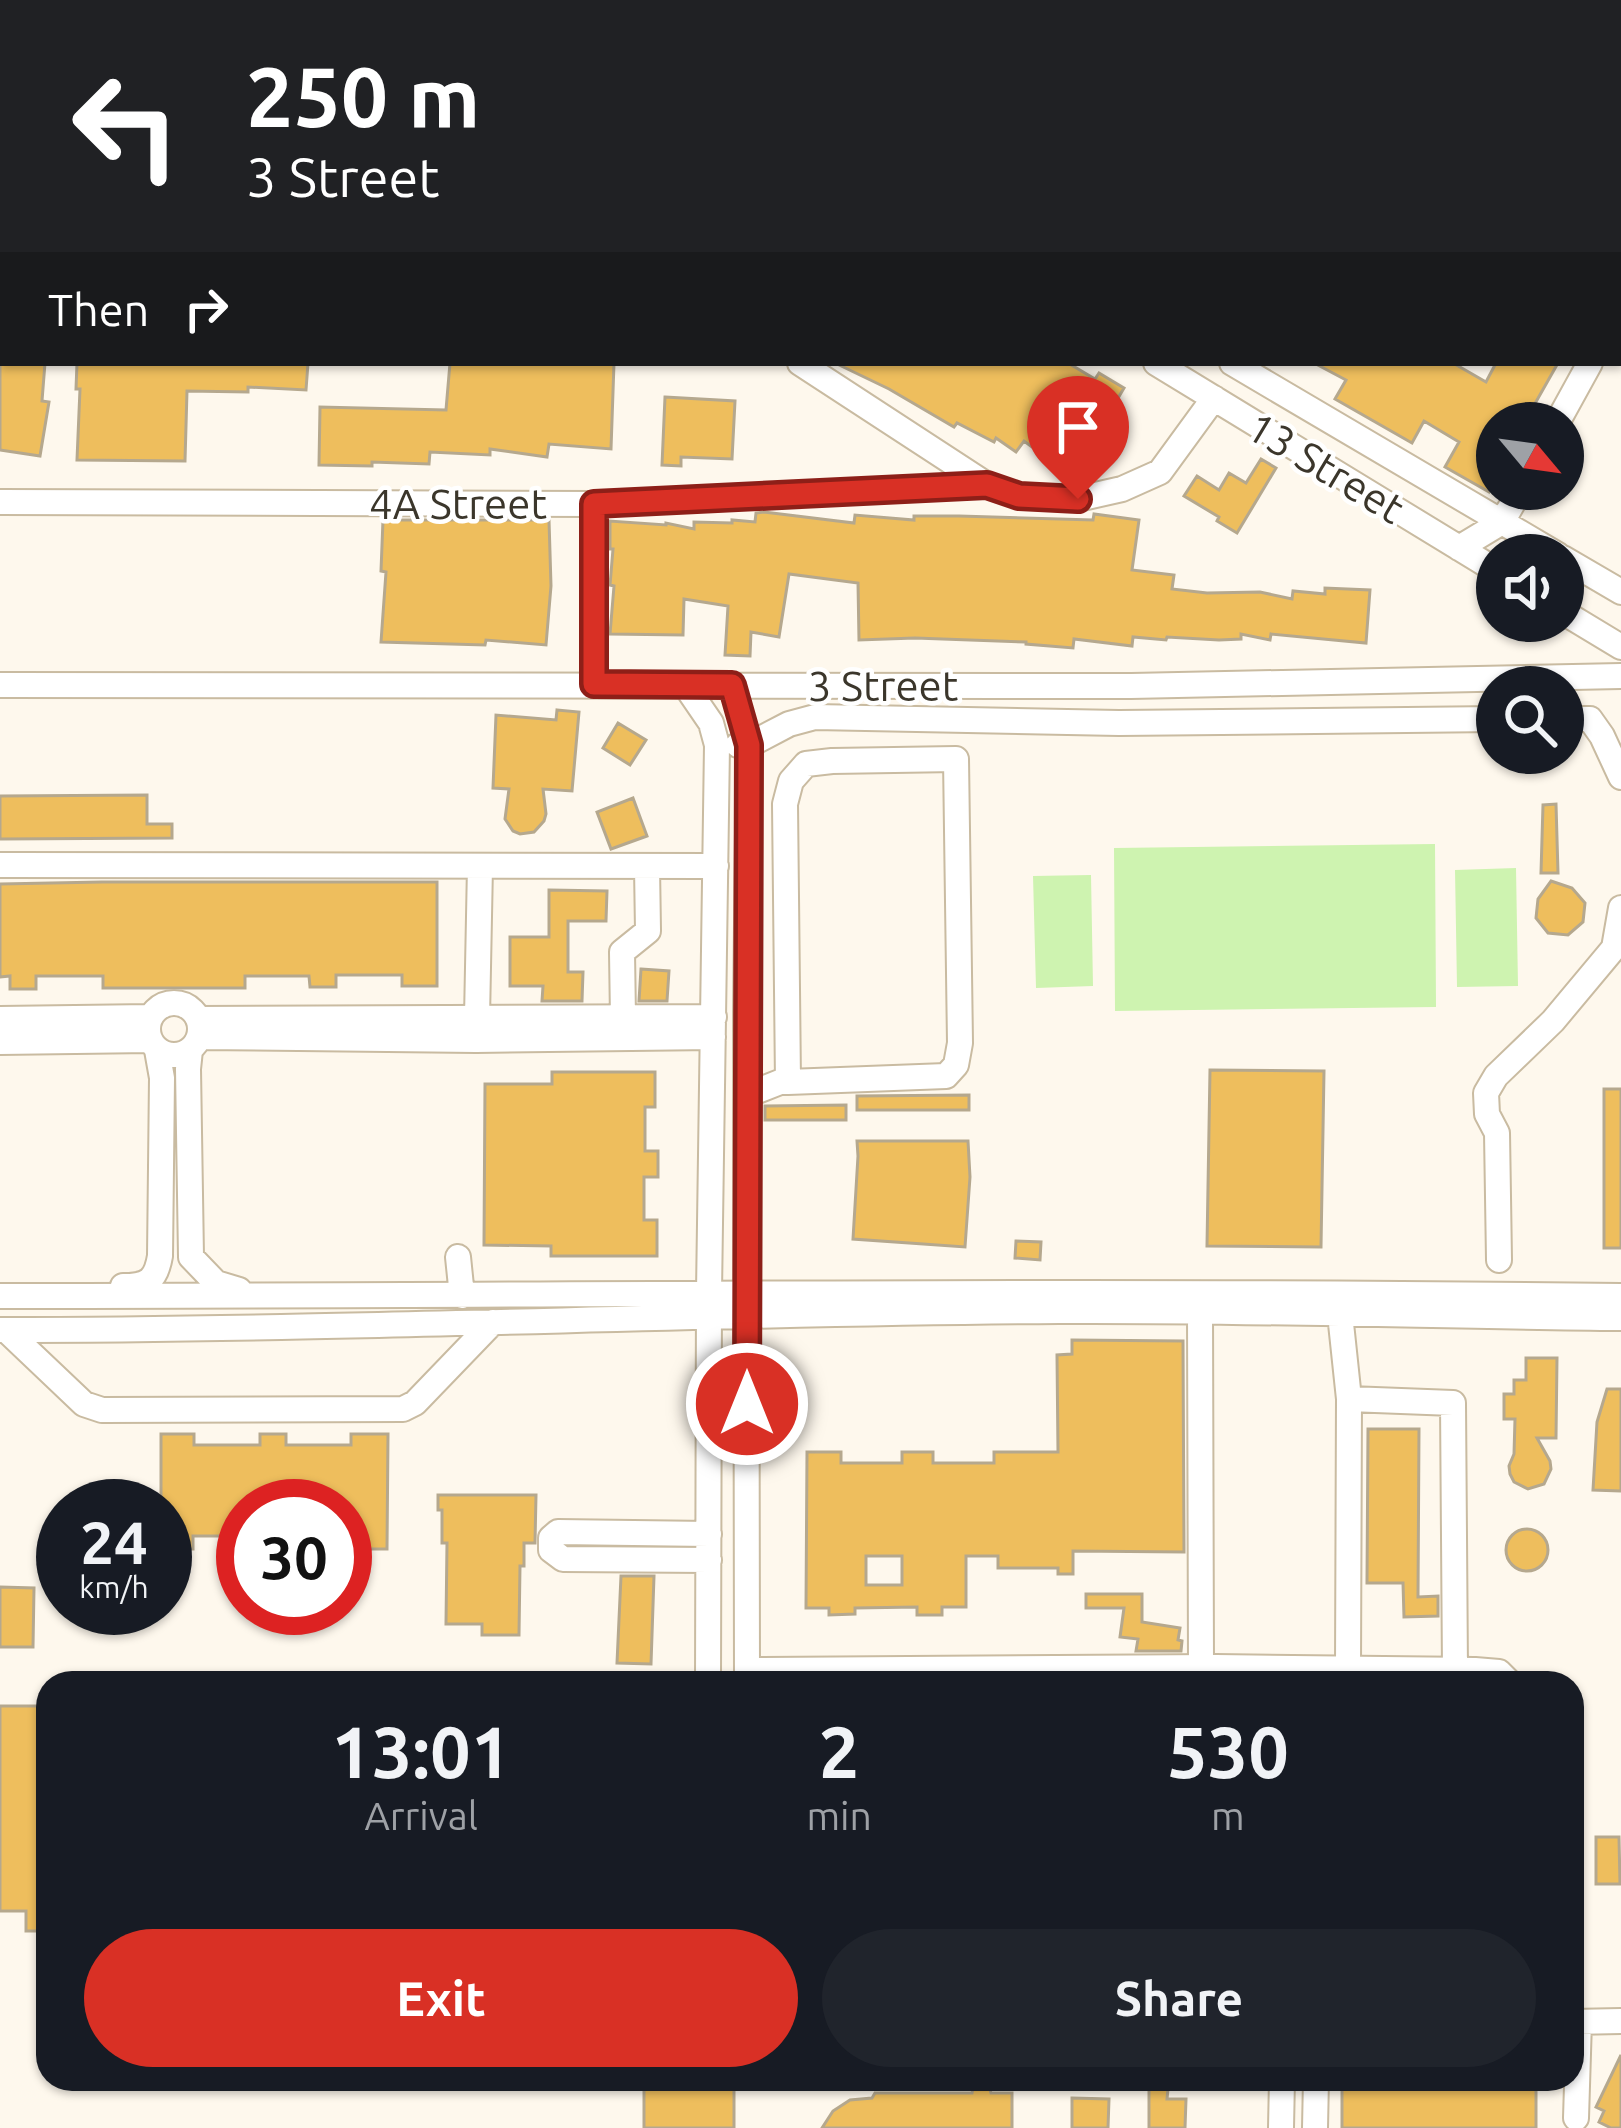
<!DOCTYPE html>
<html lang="en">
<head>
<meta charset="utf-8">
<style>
  body { margin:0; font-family:Ubuntu,sans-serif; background:#20242c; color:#f1f3f6; height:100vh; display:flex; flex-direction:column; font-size:45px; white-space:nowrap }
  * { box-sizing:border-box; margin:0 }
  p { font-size:39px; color:#9ea1a6 }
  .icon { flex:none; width:66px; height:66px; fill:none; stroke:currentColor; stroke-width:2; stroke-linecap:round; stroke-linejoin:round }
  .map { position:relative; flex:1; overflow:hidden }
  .drawer { position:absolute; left:36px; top:1671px; width:1548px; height:420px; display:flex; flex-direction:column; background:#171b24; border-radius:36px; box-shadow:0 3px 9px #0004 }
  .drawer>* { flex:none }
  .banner { position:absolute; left:0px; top:0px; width:1623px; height:366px; box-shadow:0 3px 9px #0004; background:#202124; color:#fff; overflow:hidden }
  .needle { width:78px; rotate:119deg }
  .tools { position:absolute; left:1476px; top:402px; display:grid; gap:24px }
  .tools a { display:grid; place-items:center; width:108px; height:108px; border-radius:50%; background:#171b24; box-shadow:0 3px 9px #0004; font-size:60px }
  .speed { position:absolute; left:36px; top:1479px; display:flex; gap:24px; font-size:60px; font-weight:700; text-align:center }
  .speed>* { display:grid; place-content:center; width:156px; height:156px; border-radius:50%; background:#171b24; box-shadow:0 3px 9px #0004; line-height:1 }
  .speed small { font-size:30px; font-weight:400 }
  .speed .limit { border:18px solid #d22; background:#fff; color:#111 }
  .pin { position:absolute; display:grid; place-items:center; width:102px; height:102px; color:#fff; margin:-123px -51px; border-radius:50% 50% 50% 0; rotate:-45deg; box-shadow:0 0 12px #0007 }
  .pin .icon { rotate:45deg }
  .me { position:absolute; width:132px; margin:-66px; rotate:0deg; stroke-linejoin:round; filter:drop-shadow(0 0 9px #0008) }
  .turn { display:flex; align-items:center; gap:42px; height:252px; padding:0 48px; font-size:54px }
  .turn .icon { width:156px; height:156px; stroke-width:2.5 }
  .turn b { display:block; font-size:84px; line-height:102px }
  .then { display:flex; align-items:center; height:114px; padding:0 48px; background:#0003; gap:24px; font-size:45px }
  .eta { display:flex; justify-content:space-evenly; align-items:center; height:204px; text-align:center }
  .eta b { font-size:72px; font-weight:600; line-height:84px }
  .primary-button { display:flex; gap:24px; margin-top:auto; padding:24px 48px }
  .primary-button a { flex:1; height:138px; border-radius:72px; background:#d93025; color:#fff; font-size:48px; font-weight:600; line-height:138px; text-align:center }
  .primary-button a+a { background:#20242c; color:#f1f3f6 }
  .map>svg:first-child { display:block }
  .green { fill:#cef3b0 }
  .building { fill:#eebe5d; stroke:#b5a88e; stroke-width:3; fill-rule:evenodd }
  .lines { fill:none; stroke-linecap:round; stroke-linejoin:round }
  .minor-casing { stroke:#c9bba1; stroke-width:28 }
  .minor { stroke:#fff; stroke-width:24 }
  .route-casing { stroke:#8d1f18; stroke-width:30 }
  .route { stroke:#d93025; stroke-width:21 }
  .labels { text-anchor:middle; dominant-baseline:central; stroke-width:9; stroke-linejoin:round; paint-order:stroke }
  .street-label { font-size:42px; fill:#3b362b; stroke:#fff }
</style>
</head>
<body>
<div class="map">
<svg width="1621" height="2128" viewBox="0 0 1621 2128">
  <rect width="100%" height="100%" fill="#fef8ed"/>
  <path class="green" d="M1435,844L1436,1007L1115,1011L1114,848Z
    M1516,868L1518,986L1457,987L1455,870Z
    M1091,875L1093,986L1036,988L1033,876Z"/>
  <path class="building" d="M0,363H45L42,401L49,402L40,456L0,450Z
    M77,363H308L306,390L248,387V392L187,391L185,461L77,460L80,389H76Z
    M450,363H614L611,449L549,444L547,457L490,449V455L430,452L429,464L372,462V466L319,465L320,407L446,410Z
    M835,363H1068L1095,379L1099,373L1124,388L1095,437L1077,426L1064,447L1053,439L1043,455L1024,441L1016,452L996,438L994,442L957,423L954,427L889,389Z
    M1314,363H1453L1486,382L1496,363H1558L1524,423H1497V477L1489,492L1445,467L1459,442L1424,421L1412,443L1335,399L1346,380Z
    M665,397L735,401L732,459L681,457V466L662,465Z
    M1261,459L1276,468L1237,533L1217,521L1219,517L1184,496L1197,476L1219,490L1229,473L1246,483Z
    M764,512L854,523L855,515L914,520V516H959L1093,520L1094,514L1139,520L1132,570L1174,575L1172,589L1207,593L1260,592L1292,599L1293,591L1325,594V588L1370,590L1366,643L1271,634L1270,640L1241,634V639L1219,640L1167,637L1166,640L1133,637L1132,646L1074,639L1073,648L1026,644V642L915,638L859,640L858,583L789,574L779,637L751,632L750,656L725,655L728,606L684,599L683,635L610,634L614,586L610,585L613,549H610V521L666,525V523L694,529V522L732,523V520L755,522L756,513Z
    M383,520H549L551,586L546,645L486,640L485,645L381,642L386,572L381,571Z
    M557,710L579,712L572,791L543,789L546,814L544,821L534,832L520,834L513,831L505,819L509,789L493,788L496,715L556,720Z
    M618,723L646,740L630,765L603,748Z
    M147,795V824H172V838L0,839V796Z
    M633,798L647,836L611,849L597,812Z
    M1556,804L1558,873H1541L1543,805Z
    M1551,881L1572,888L1585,903L1583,922L1568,935L1548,933L1536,918L1538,899Z
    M102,882H437V986H402V975H336V987H310L309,976H245V988H103V976H36V989H10V976L0,977V884Z
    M549,890L607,891L606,921H568V972H583L582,1001H542L543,986H510V937H549Z
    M641,969L669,971L667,1001H639Z
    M1210,1070L1324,1071L1321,1247L1207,1246Z
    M552,1072H655V1107H645V1151H658V1177H644V1220H657V1256H551V1246L484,1245L485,1084H552Z
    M1604,1089H1621V1248H1604Z
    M969,1095V1110H857V1096Z
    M765,1106L846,1105V1120H765Z
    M857,1141H968L970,1177L965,1247L853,1239L858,1156Z
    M1016,1241L1041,1242L1040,1260L1015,1258Z
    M1072,1340L1183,1341L1184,1552L1073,1551V1574H1058V1568H998V1556H966V1607H942V1615H917V1607L855,1608V1614L829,1615V1608H806L807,1452H841V1463H902V1452H933V1463H994V1452H1058L1057,1355L1072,1354ZM866,1556H902V1585H866Z
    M1526,1358H1557L1556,1438H1537L1550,1461L1551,1469L1544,1484L1528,1489L1514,1482L1510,1474L1509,1466L1514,1454L1515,1419H1504V1394H1514V1380H1526Z
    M1607,1389H1621V1491L1593,1490L1597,1422Z
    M1368,1429H1419L1418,1597L1438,1596V1616L1404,1617L1403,1583H1367Z
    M161,1434H194V1445H260V1434H286V1445H351V1434H388L387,1549H352V1536H345V1506H243V1536H193V1549H165V1506H161Z
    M438,1495H536L535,1543H524V1566H520L519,1635H482V1624H446L447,1543H442V1510H438Z
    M1506 1550a21 21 0 1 1 42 0a21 21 0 1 1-42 0Z
    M621,1576H654L651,1664L617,1663Z
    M0,1587L34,1588L33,1647H0Z
    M1086,1594H1142V1622L1180,1628L1178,1640L1182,1641L1181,1651H1136L1138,1639L1120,1637L1124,1608H1086Z
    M0,1706H40V1754H48V1931H26V1911H0Z
    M1596,1837H1619L1620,1884H1596Z
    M1621,2055V2128H1611L1599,2122L1604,2111L1596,2107Z
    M644,2079H734V2128H644Z
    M975,2079H987L991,2093H1012V2128H822L833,2111L850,2100L872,2098L875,2093H972Z
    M1149,2079H1169L1167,2099H1186L1185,2128H1149Z
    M1342,2079H1536V2128H1342Z
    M1072,2098L1109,2099L1108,2128H1072Z"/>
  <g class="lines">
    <defs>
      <path id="minor" d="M196,0L201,3
        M556,0L561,3
        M627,0L632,3
        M1064,0L1069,3
        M1513,0L1518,3
        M157,3L159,0
        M371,3L373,0
        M1240,3L1242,0
        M1491,3L1492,0
        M1620,63L1621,64
        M0,324H3
        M1620,324H1621
        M800,363L987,485L1019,496L1078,499L1122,489L1160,472L1214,398
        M1156,363L1497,571
        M1232,363L1558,555
        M1557,423L1590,363
        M0,502L594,504L987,485
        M1459,548L1502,522L1521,489
        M1563,558L1621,592
        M1563,612L1621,647
        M594,684V504
        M0,685L1131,686L1621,676
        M685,685L711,723L717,745L709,1292L708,1683
        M732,685L749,745L746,1013L747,1683
        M1563,719H1590L1602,736L1621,777
        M738,745H749L789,724L815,717L1119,723L1497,719
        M0,865L716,866
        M148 1029a26 26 0 1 1 52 0a26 26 0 1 1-52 0Z
        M477,1018L480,866
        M623,1018L622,952L648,931L647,867
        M0,1019L150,1017
        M198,1019L714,1017
        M199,1037L476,1040L713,1037
        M0,1042L150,1040
        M190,1050L188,1069L191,1257L216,1283L239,1290
        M747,1095L780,1082H788L946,1076L956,1065L960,1043L956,759L832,761L806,764L791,781L785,804L788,1082
        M458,1257L462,1296
        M1499,1260L1497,1133L1487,1114L1486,1093L1496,1076L1553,1021L1614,948L1621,908
        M123,1286C148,1286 156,1280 160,1256L162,1078L157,1050
        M0,1296C540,1296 1081,1289 1621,1296
        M1341,1300L1340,1314L1349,1399L1348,1669
        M1200,1312L1201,1667
        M0,1330C353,1330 706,1313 1059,1311C1247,1310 1434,1316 1621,1318
        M6,1330L84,1404L102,1410L403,1409L415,1403L493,1322
        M1349,1399L1453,1403L1455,1670
        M709,1534L558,1532L551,1538V1550L563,1559L709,1560
        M747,1670L1216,1667L1475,1670L1499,1672L1510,1683
        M1572,2022L1621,2021
        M1576,2118L1579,2021
        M1281,2128L1282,2079
        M1315,2128L1316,2079"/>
    </defs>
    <use href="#minor" class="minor-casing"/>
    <use href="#minor" class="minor"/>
  </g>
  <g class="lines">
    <defs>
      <path id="route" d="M747,1404L749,745L732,685L594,684V504L987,485L1019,496L1078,499"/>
    </defs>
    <use href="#route" class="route-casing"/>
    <use href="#route" class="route"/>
  </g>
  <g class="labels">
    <g class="street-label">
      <text transform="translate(1326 467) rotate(31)">13 Street</text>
      <text x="458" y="503">4A Street</text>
      <text x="883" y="685">3 Street</text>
    </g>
  </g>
</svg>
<div class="tools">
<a><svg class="needle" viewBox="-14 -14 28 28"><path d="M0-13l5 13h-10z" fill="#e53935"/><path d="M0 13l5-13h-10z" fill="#9ea1a6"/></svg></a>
<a><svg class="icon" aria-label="sound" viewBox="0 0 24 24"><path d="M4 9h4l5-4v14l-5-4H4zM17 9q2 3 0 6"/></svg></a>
<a><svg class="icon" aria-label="search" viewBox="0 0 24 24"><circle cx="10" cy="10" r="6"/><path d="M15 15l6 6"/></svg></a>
</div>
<div class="speed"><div>24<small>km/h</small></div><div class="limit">30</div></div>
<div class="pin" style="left:1078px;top:499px;background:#d93025"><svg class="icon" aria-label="arrive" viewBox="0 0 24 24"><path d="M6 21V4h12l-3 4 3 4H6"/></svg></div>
<svg class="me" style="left:747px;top:1404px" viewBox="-20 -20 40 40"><circle r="17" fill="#d93025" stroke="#fff" stroke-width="3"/><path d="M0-11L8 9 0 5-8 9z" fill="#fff"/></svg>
<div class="banner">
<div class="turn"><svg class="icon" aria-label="left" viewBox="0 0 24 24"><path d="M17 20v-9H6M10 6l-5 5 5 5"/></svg><div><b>250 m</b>3 Street</div></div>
<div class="then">Then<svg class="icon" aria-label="right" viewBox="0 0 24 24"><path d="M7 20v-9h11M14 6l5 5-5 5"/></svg></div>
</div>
<section class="drawer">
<div class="eta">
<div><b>13:01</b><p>Arrival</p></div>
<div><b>2</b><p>min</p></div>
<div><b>530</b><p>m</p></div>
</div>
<div class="primary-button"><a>Exit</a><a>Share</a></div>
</section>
</div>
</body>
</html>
